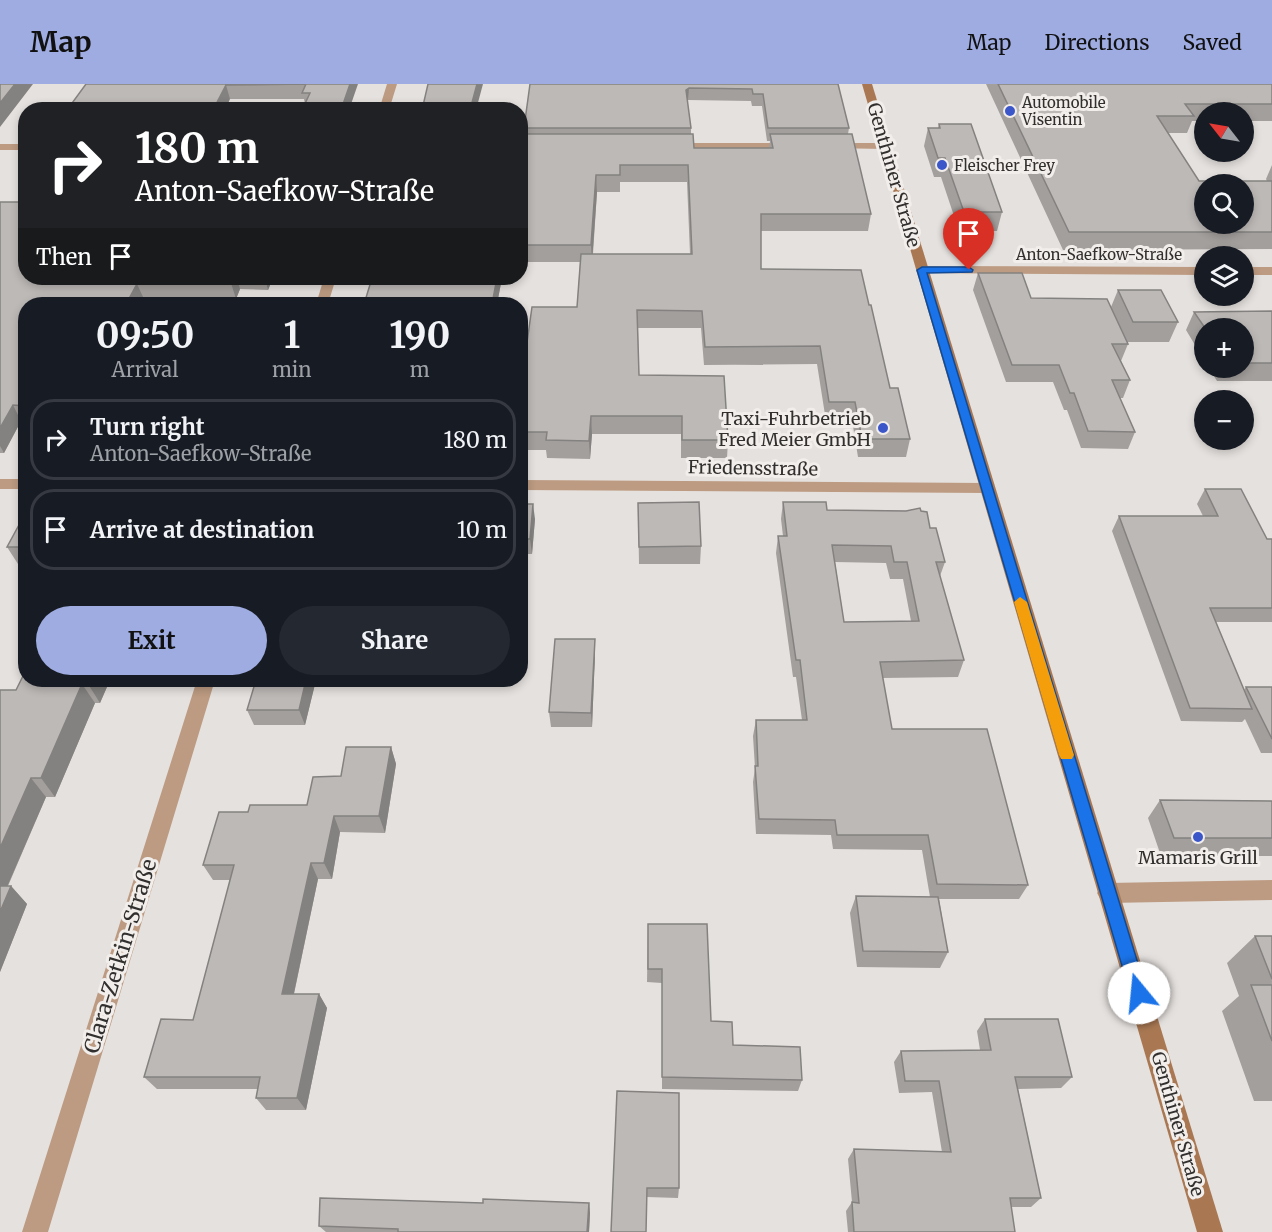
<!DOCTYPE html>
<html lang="en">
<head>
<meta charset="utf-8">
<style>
  body { margin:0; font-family:Merriweather,serif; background:#242831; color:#f1f3f6; height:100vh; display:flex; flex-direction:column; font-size:22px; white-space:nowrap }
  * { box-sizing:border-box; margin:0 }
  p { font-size:20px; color:#9ea1a6 }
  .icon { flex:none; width:33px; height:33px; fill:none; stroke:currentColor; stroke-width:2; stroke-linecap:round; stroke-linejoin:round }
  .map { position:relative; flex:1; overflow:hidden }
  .drawer { position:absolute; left:18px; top:213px; width:510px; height:390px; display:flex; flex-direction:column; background:#171b24; border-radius:24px; box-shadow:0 3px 9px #0003 }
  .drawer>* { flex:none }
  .hud { position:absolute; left:18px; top:18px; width:510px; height:183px; border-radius:24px; box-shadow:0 3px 9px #0003; background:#202124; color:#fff; overflow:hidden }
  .needle { width:39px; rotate:301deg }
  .tools { position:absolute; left:1194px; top:18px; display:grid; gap:12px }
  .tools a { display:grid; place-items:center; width:60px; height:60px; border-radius:50%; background:#171b24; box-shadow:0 3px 9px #0003; font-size:30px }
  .pin { position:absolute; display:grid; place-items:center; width:51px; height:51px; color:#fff; margin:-62px -26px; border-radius:50% 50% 50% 0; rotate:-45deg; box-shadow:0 0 6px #0007 }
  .pin .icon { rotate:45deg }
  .me { position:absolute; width:66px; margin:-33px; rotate:343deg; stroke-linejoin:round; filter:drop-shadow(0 0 4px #0008) }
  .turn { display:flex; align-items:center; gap:21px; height:126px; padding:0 18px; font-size:27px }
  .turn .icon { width:78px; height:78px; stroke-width:2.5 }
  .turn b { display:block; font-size:42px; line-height:51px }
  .then { display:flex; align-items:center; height:57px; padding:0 18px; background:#0003; gap:12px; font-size:22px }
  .eta { display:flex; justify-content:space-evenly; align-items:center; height:102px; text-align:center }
  .eta b { font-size:36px; font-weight:700; line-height:42px }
  .cta { display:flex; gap:12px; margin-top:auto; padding:12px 18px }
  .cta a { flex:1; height:69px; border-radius:36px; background:#9face2; color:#111; font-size:24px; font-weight:700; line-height:69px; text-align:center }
  .cta a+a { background:#242831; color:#f1f3f6 }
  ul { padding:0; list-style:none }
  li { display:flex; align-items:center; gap:18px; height:81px; margin:0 12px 9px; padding:0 6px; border:3px solid #363941; border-radius:24px }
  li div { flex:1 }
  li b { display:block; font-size:22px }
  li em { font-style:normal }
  header { display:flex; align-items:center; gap:36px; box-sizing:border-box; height:84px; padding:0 30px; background:#9face2; color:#111 }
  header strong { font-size:28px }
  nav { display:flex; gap:33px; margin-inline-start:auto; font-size:21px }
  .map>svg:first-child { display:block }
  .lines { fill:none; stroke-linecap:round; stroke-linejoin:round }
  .lane { fill:#bd9b82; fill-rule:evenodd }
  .street { fill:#bd9b82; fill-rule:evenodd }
  .secondary { fill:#a97852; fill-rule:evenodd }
  .wall { fill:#a39f9d; fill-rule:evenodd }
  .shaded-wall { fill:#848280 }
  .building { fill:#bdb9b7; stroke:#848280; stroke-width:1.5; fill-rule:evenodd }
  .route { fill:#1a73e8; stroke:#114b97; stroke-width:1.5 }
  .slow { fill:#f59e0b }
  .poi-dot { fill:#3b56c9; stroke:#f2eeeb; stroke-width:2 }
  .labels { text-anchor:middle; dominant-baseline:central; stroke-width:6; stroke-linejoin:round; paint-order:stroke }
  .far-poi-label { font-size:15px; fill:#32302f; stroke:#f2eeeb; text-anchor:start }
  .far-street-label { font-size:15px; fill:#32302f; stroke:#f2eeeb }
  .street-label { font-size:18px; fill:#32302f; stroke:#f2eeeb }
  .poi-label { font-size:18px; fill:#32302f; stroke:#f2eeeb; text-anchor:end }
  .near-street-label { font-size:21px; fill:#32302f; stroke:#f2eeeb }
</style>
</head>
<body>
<header>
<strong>Map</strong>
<nav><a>Map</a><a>Directions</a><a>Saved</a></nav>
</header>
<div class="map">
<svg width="1272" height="1148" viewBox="0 0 1272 1148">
  <rect width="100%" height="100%" fill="#e5e1de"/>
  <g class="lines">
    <path class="lane" d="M1272,796V816L1108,819L1101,816L1097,809L1101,802L1108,799Z"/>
    <path class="street" d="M387,0H397L389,26H379Z
      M669,59H792L798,62L792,65L665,64L663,62Z
      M831,59H885L891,62L885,65L827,64V60Z
      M0,60H26V66H0Z
      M922,182L1204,183V191L917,189L916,186Z
      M1244,183H1272V191H1244Z
      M324,194H336L328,220H316Z
      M0,395H26V405H0Z
      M520,396L986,399L992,400L994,404L992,408L986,409L520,406Z
      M197,596H215L48,1148H22Z"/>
    <path class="secondary" d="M862,0H872L1223,1148H1197Z"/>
  </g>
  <path class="wall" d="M86,0H358L305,20L304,15H230Z
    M530,0H838L849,44L848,50L871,130L868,147H761V185L890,304L910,355L906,373H858L852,336L826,337L817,280L704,281L701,244H638L639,291L728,356L727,374H681V350H592L590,375L547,374L546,366H520V308L577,223L580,178H520V60L524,50V44ZM688,16L751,17L752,22H762L767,57H770L769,64H694L691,50V44L687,17ZM620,98H687L690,170H593L597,108H620Z
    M986,0H1272V37H1244V28H1204V37H1192L1187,49H1168L1199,97H1267L1266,95L1272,81V165L1063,166Z
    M939,40L1002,128L997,147H959L941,93H934L924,62L928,44H938Z
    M0,118L26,194H273L268,206L240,205L236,215H144L26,220V337H21L4,369H0Z
    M978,189L1031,214L1111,223L1118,206L1178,238L1169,258H1128V260L1121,277L1130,296L1123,314H1120L1135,348L1128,365L1081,364L1067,326H1064L1053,298H1006L973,206Z
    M372,194H502L497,220H366L365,217Z
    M1272,227V297H1217L1209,284H1244V244H1204V276L1186,246L1194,228Z
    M1205,405L1267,455H1272V538H1216L1244,606L1246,603H1272V669H1261L1245,635L1242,638L1181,637L1112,447L1119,432H1203L1197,420Z
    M783,418L827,426L921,427L930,444L945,478L940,492L964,576L958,593L883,594L892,645L1028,801L1019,815H939L948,868L940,884L857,883L850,829L856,812L930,813L922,766L833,765L831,751L756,750L753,698L755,684L753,652L756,636H802L796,593H793L776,469L778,452H783L781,435ZM835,478L886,479L890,495H903L911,537L844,538Z
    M638,419L701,462L700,480H639Z
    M520,420L535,435L532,470H520Z
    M26,428V480H18L7,463Z
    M595,555V570L592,643H551L549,628Z
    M26,596H110L100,619H95L55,713H46L8,802H11L27,820L0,888L16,606Z
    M256,596H316L305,641H254L247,626Z
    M391,663L396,680L385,749L340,748L332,795H318L294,910H319L327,924L306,1026H266L256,1014L258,1005H157L144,993L193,936L230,796H213L203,781L248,728L307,721L341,692Z
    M1160,716L1272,717V772H1161L1148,734Z
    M648,840L711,937L733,961L802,996L798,1007L662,1005V899L647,898Z
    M1255,852H1272V1017H1254L1222,927L1239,912L1227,879Z
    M985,935L1072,993L1061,1004L1018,1005L1041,1114L1031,1123H1011L1015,1148H848L846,1127L852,1118L848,1075L854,1065L942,1068L932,1008L899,1009L894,978L901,967L980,966L977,947Z
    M679,1009V1104L678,1114L647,1113L611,1148Z
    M483,1119H589L590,1129L589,1148H326L319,1142Z"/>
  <path class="shaded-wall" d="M15,0H33L0,43V19Z
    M350,0H358L349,26H341Z
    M477,0H483L476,26H470Z
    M226,1L230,15L225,26H213Z
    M689,4L688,16L686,18V6Z
    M596,91L597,108L592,178L591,161Z
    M234,194H237L240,205L236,215L231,199Z
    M265,194H273L268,206Z
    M497,194H502L497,220H492Z
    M137,200L144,215L141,220H126Z
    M13,321L21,337L4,369L0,362V344Z
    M591,332L592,350L590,375L589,357Z
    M533,420L535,435L532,470L530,455Z
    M595,555V570L592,643L591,629Z
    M90,596H110L100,619L88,600Z
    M306,596H316L305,641L299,626Z
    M82,600L95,619L55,713L41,694Z
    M391,663L396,680L385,749L379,732Z
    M31,694L46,713L0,819V764Z
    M334,732L340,748L332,795L324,779Z
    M311,779L318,795L291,923L282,910Z
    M11,802L27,820L0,888V828Z
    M319,910L327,924L306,1026L297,1014Z
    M589,1119L590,1129L589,1148H587Z"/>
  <path class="building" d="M0,0H15L0,19Z
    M86,0H350L341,26H302L310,9H302L306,0L226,1L213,26H67Z
    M428,0H477L470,26H422Z
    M530,0H838L849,44H768L763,10H753L752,5L689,4L686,6L691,44H524Z
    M998,0H1272V20H1185L1194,32H1157L1199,97H1272V148H1069ZM1204,100H1244V140H1204Z
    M939,40H971L1002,128H964L945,74H938L928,44H940Z
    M522,50H693L694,64H773L770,50H852L871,130H761V185L861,186L869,221H871L890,304H898L910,355H862L855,318H829L820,262L705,263L702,227L637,226L639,291L724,292L728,356H682V332H591L589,357L546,356L547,348H520V308L532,223H577L581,170H692L688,81H620V91H596L591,161H520V60Z
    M0,118H26V194H234L231,199L137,200L126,220H26V322L13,321L0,344Z
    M978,189H1022L1031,214L1107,215L1128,260H1112L1130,296H1112L1135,348L1088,347L1074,309H1070L1059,281H1012Z
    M372,194H497L492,220H402L403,217H365Z
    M1118,206H1161L1178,238H1133Z
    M1272,227V279H1244V244H1205L1194,228Z
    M1205,405H1241L1267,455H1272V524H1210L1252,625L1190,624L1119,432H1218Z
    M699,418L701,462L639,463L638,419Z
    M783,418H826L827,426L906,427L920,424L921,427L927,428L930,444H936L945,478H936L964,576L880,578L892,645H987L1028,801L937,800L928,751H837L835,736L759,735L755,682H758L756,636H807L800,576H796L778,452H787ZM832,461L891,462L894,478H907L919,537L844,538Z
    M520,420H533L530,455H520Z
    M26,428V463H7Z
    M555,555H595L591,629L549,628Z
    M26,586V596H90L88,600H82L41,694H31L0,764V606H16Z
    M256,596H306L299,626H247Z
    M1246,603H1272V655Z
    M346,663H391L379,732H334L324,779H311L282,910H319L297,1014H256L260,993H144L161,935L193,936L234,781H203L219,728H248L250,721H307L313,693L341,692Z
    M1160,716L1272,717V754H1174Z
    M0,802H11L0,828Z
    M856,812L938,813L948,868L863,867Z
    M648,840H707L711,937L732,938L733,961L800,963L802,996L662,993V885H648Z
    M1255,852H1272V895Z
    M1251,901H1272V957Z
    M985,935H1058L1072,993H1015L1041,1114H1010L1015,1148H854L852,1118L859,1119L854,1065L951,1068L939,997H905L901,967L991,966Z
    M617,1007L679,1009V1104H647L646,1148H611Z
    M320,1114L483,1119V1115L589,1119L587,1148H398V1145L319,1142Z"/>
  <path class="route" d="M969,183L973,186L972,188L927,189L1147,909L1145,915L1139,918L1133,915L1130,909L917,186L922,183Z"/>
  <path class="slow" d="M1020,513L1027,518L1074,671L1072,675H1061L1059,671L1014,518Z"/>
  <g class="poi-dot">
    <circle cx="1010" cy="27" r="6"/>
    <circle cx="942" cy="81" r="6"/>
    <circle cx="883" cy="344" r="6"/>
    <circle cx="1198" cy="753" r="6"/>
  </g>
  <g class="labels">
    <g class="far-poi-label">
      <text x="1022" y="18">Automobile<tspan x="1022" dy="17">Visentin</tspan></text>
      <text x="954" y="81">Fleischer Frey</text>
    </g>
    <g class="far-street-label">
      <text x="1099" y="170">Anton-Saefkow-Straße</text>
    </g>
    <g class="street-label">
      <text transform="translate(894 91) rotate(74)">Genthiner Straße</text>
      <text transform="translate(753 384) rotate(1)">Friedensstraße</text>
      <text transform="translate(1178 1040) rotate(74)">Genthiner Straße</text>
    </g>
    <g class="poi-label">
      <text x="871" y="334">Taxi-Fuhrbetrieb<tspan x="871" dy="21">Fred Meier GmbH</tspan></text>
      <text x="1198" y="773" text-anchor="middle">Mamaris Grill</text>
    </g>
    <g class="near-street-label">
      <text transform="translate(120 872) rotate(-73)">Clara-Zetkin-Straße</text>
    </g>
  </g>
</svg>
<div class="tools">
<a><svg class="needle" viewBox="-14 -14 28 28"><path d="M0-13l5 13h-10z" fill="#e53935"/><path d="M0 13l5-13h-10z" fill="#9ea1a6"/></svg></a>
<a><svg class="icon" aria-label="search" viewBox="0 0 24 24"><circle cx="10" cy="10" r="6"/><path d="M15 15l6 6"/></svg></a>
<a><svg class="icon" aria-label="layers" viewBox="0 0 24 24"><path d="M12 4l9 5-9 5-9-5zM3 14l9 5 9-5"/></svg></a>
<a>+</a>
<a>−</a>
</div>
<div class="pin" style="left:969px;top:186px;background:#d93025"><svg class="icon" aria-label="arrive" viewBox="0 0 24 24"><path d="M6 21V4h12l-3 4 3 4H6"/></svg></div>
<svg class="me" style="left:1139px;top:909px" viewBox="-20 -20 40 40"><circle r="19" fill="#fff"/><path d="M0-13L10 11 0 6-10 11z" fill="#1a73e8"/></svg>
<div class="hud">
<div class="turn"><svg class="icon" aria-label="right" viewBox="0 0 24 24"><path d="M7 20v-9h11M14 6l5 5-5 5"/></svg><div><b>180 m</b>Anton-Saefkow-Straße</div></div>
<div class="then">Then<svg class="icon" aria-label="arrive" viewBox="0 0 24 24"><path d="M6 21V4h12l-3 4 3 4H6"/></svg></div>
</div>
<section class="drawer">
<div class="eta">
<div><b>09:50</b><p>Arrival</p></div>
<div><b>1</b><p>min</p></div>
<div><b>190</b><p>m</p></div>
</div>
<ul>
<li><svg class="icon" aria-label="right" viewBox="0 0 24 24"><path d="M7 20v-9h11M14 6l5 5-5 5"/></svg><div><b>Turn right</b><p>Anton-Saefkow-Straße</p></div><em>180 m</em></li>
<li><svg class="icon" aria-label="arrive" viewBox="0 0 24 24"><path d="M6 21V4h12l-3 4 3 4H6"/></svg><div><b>Arrive at destination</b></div><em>10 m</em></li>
</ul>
<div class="cta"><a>Exit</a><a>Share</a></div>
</section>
</div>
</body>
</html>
